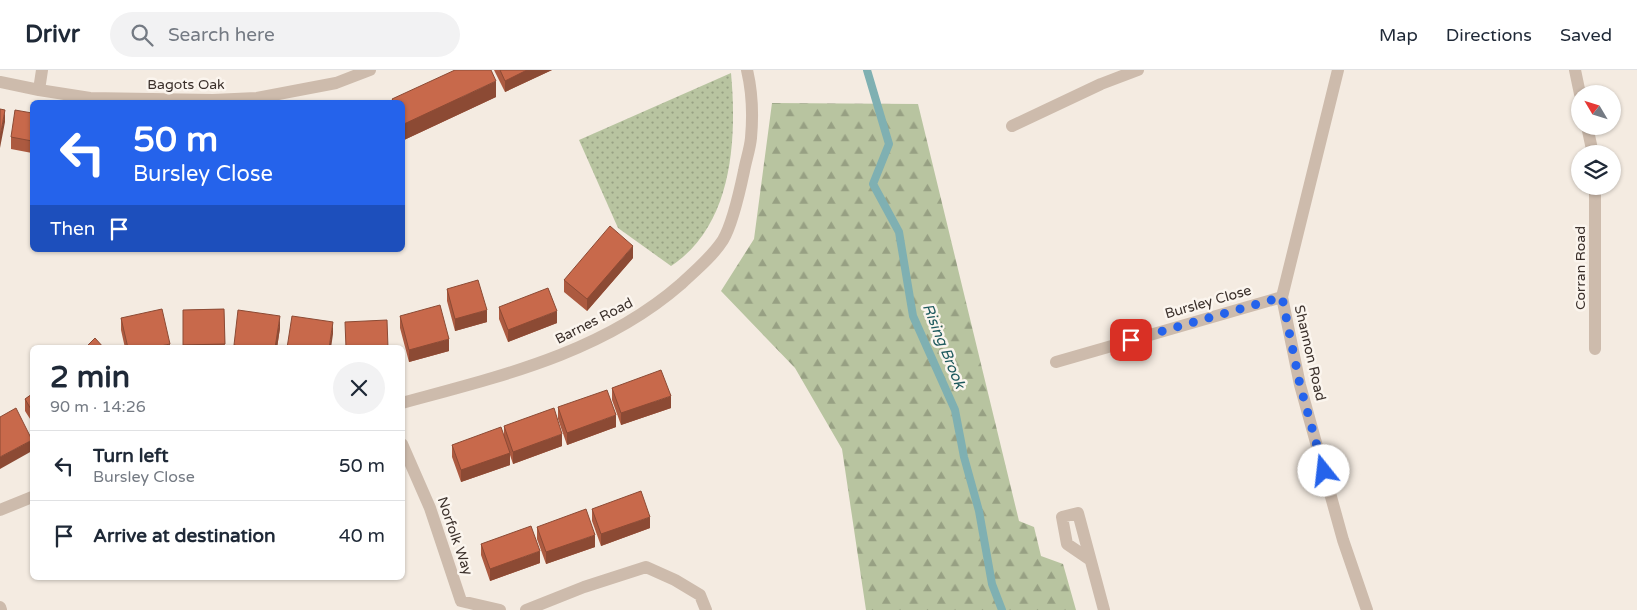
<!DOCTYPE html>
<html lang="en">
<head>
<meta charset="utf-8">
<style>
  body { margin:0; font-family:"Varela Round",sans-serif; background:#f2f2f3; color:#1f2937; height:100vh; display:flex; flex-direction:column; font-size:19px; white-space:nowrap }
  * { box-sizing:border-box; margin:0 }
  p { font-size:16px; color:#747a83 }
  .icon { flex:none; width:28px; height:28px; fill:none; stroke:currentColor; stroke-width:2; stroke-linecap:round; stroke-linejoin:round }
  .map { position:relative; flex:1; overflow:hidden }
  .sheet { position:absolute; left:30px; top:275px; width:375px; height:235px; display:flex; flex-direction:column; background:#fff; border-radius:8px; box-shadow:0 1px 4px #0004 }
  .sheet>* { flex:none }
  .hud { position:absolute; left:30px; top:30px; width:375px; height:152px; border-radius:8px; box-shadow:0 1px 4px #0004; background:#2563eb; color:#fff; overflow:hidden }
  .needle { width:32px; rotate:308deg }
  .tools { position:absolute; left:1571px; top:15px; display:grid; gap:10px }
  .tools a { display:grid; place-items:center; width:50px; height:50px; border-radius:50%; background:#fff; box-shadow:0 1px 4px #0004; font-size:25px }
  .pin { position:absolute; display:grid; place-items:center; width:42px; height:42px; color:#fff; margin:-21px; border-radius:10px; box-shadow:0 2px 8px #0006 }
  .me { position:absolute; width:55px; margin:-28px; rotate:344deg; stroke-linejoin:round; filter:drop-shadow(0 0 4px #0008) }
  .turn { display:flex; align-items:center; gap:18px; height:105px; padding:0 20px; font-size:22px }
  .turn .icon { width:65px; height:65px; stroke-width:2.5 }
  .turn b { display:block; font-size:35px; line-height:42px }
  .then { display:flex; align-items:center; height:48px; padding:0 20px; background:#0003; gap:10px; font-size:19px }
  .round { display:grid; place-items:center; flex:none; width:52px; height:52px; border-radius:26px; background:#f2f2f3 }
  .summary { display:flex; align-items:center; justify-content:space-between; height:85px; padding:0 20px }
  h1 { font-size:30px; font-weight:700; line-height:38px }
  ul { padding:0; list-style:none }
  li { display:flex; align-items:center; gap:15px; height:70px; padding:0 20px; border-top:1px solid #e0e1e3 }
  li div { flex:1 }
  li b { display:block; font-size:19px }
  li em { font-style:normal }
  header { display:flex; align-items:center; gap:30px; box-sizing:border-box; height:70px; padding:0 25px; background:#fff; border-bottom:1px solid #e0e1e3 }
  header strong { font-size:24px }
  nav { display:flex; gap:28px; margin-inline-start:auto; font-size:18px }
  .search { width:350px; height:45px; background:#f2f2f3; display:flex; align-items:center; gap:12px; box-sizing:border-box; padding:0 18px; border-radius:28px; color:#747a83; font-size:19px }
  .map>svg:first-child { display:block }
  .grass { fill:url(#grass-dots) }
  .forest { fill:url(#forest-firs) }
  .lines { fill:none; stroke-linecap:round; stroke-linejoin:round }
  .stream { stroke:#7fb0b2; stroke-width:8 }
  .street { stroke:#cdbbac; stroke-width:12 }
  .wall { fill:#ac5a40 }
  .shaded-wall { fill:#8c4a34 }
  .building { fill:#c8694b; stroke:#8c4a34 }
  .route { stroke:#2563eb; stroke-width:9; stroke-dasharray:0 16.2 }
  .labels { text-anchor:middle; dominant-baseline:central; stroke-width:5; stroke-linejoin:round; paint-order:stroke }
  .street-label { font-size:14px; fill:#3b302b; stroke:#fbf5ee }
  .water-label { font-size:15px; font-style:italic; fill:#1f5a5e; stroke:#fbf5ee }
</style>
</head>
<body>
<header>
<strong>Drivr</strong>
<div class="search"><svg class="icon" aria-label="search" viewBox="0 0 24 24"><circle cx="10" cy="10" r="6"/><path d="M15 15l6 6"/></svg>Search here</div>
<nav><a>Map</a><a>Directions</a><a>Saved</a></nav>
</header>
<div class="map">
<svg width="1637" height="540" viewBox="0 0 1637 540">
  <defs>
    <pattern id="grass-dots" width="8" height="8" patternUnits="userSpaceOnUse" patternTransform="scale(1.25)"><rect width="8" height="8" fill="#b8c4a0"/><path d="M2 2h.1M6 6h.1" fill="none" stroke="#97a083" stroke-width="1.8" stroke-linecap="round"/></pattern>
    <pattern id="forest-firs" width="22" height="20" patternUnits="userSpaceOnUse" patternTransform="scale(1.25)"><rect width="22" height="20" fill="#b8c4a0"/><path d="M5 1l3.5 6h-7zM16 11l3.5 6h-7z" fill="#97a083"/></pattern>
  </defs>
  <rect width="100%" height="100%" fill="#f4ebe1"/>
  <path class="grass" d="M731,3C737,69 733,155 671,196L618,158L579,70Z"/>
  <path class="forest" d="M772,33L918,34L1019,451L1034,457L1041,486L1063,494L1076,540H866L842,379L795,298L721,221L754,169Z"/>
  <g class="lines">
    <path class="stream" d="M867,0L889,74L873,114L899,162L913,246L955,340L964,387L979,441L992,514L1002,540"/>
    <path class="street" d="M1338,0L1282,227L1300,315L1343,470L1367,540
      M1575,0L1580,24
      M0,12L39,20L90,28L213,30L257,28L336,13L370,0
      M39,20L42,0
      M1012,56L1101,14L1138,0
      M1587,56L1593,84
      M1595,116V279
      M1056,292L1282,227
      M402,333C501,306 602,283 681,214C696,200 712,187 723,170C733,153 740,120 744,101C746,90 750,79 751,68C753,46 752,21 747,0
      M402,374L430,438L461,531L500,540
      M0,440L32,427
      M1089,489L1067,474L1062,447L1078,443L1104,540
      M0,537L1,540
      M526,540L584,517L646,497L675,510L700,525L706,540"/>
  </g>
  <path class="wall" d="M494,0H552L505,22Z
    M496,27L404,70L402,67V32H392V29Z
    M32,43V83L11,79V67Z
    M633,188L587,241L564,222V210Z
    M447,219L487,252L455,261L447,231Z
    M499,237L557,253L508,272L499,249Z
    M224,239L225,278H183V240Z
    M400,246L449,281L409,292L400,258Z
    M121,248L170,278H125L121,260Z
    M280,258L277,278H234V275Z
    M612,318L671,338L621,355L612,330Z
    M32,324V352L25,341V329Z
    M558,337L616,357L567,375L558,349Z
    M504,356L562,376L513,394L510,385V395L461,412L452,387V375L504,365Z
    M592,439L650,458L601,476L592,451Z
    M537,457L595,477L546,494L537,469Z
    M481,474L540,493L490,511L481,485Z"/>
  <path class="shaded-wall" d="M527,0H552L505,22V11Z
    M496,11V27L404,70V54Z
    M5,40V52L0,78V67Z
    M633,176V188L587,241V229Z
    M487,240V252L455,261V249Z
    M557,241V253L508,272V260Z
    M280,246V258L277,278H275Z
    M333,252V264L331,278H329Z
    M449,269V281L409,292V280Z
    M170,274V278H151Z
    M671,326V338L621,355V343Z
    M616,345V357L567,375V363Z
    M562,364V376L513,394V382Z
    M32,370V381L0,399V387Z
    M510,383V395L461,412V400Z
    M650,447V458L601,476V464Z
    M595,465V477L546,494V482Z
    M540,481V493L490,511V499Z"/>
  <path class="building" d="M455,0H491L496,11L404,54L402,51V32H394L392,29Z
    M500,0H527L505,11Z
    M0,39L5,40L0,67Z
    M15,40L32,43V71L11,67Z
    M610,156L633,176L587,229L564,210Z
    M478,210L487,240L455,249L447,219Z
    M548,218L557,241L508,260L499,237Z
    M440,235L449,269L409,280L400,246Z
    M162,239L170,274L151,278H128L121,248Z
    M224,239L225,274L183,275V240Z
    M238,240L280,246L275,278H249L234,275Z
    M292,246L333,252L329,278H287Z
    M387,250L388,278H346L345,252Z
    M95,268L104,278H85Z
    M661,300L671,326L621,343L612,318Z
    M607,320L616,345L567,363L558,337Z
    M32,324V341L25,329Z
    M16,338L32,370L0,387V347Z
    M554,338L562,364L513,382L504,356Z
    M501,357L510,383L461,400L452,375Z
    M641,421L650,447L601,464L592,439Z
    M586,439L595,465L546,482L537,457Z
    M531,456L540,481L490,499L481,474Z"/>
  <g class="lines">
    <path class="route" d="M1131,270L1282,227L1300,315L1324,401"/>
  </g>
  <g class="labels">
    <g class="street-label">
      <text x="186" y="14">Bagots Oak</text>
      <text transform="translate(1580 198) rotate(-90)">Corran Road</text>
      <text transform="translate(1208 232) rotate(-16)">Bursley Close</text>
      <text transform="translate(594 251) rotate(-27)">Barnes Road</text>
      <text transform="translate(1310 283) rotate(77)">Shannon Road</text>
      <text transform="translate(455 466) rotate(71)">Norfolk Way</text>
    </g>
    <g class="water-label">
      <text transform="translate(944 276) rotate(68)">Rising Brook</text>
    </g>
  </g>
</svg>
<div class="tools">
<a><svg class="needle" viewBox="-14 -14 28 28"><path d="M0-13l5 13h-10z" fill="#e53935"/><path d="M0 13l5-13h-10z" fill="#747a83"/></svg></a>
<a><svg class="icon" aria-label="layers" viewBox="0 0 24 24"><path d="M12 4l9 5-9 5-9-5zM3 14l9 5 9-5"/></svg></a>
</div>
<div class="pin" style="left:1131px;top:270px;background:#d93025"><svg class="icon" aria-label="arrive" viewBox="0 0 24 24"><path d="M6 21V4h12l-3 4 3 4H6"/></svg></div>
<svg class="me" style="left:1324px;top:401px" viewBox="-20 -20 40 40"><circle r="19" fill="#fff"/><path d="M0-13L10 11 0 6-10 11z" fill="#2563eb"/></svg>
<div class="hud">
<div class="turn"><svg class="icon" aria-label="left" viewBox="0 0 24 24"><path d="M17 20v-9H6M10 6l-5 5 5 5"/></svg><div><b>50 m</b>Bursley Close</div></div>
<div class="then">Then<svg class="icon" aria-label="arrive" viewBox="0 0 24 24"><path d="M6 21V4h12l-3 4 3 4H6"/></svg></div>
</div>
<section class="sheet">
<div class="summary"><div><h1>2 min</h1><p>90 m · 14:26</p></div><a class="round"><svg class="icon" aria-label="close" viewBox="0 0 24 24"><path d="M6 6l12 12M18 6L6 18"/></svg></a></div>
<ul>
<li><svg class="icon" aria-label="left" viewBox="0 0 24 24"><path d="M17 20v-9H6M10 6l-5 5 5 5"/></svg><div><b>Turn left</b><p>Bursley Close</p></div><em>50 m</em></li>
<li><svg class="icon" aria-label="arrive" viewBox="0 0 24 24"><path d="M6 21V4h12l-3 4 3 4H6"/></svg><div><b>Arrive at destination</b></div><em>40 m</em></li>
</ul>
</section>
</div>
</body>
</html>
